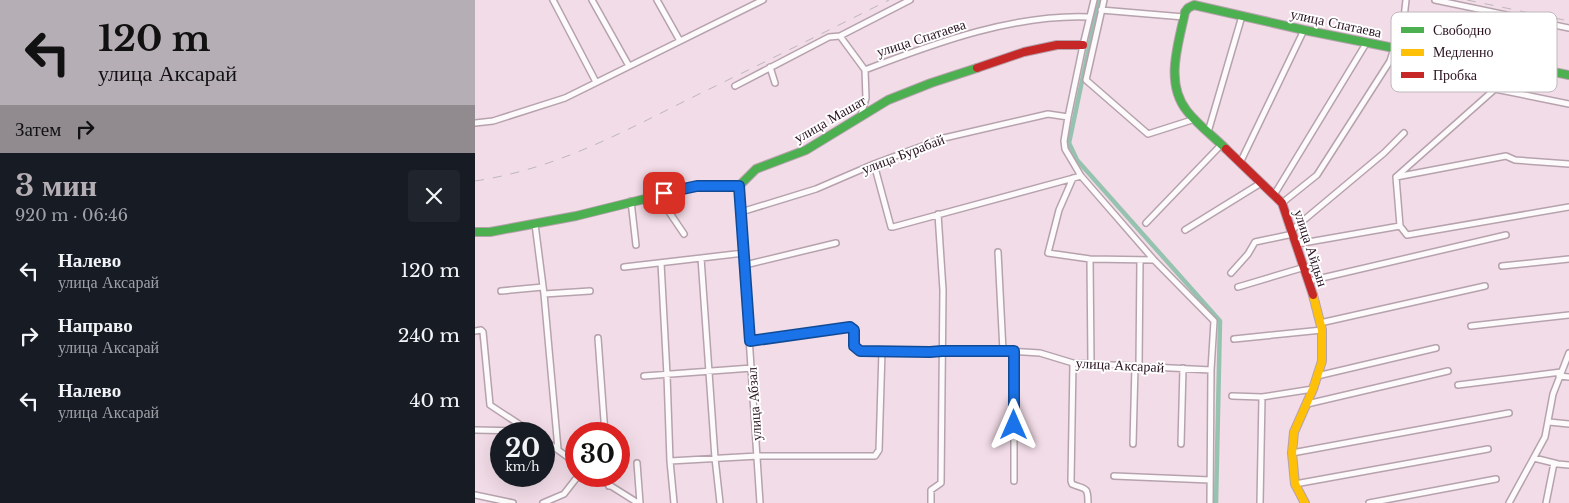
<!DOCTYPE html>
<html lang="ru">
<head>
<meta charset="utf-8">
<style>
  body { margin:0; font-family:"Libre Baskerville",serif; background:#20242c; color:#f1f3f6; height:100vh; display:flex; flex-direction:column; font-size:19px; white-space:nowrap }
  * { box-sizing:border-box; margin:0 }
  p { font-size:16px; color:#9ea1a6 }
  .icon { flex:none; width:28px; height:28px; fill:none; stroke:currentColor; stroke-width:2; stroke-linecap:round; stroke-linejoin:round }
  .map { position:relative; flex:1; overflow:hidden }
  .panel { display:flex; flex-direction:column; background:#171b24; width:475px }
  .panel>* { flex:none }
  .hud { background:#b6aeb5; color:#111; overflow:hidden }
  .speed { position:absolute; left:15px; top:422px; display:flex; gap:10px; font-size:25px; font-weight:700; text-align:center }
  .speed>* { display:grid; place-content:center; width:65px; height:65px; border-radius:50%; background:#171b24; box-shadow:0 5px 20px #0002; line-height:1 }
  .speed small { font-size:12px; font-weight:400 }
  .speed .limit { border:8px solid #d22; background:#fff; color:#111 }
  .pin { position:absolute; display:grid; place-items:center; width:42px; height:42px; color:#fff; margin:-21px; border-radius:10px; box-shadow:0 2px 8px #0006 }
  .me { position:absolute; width:55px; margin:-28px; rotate:0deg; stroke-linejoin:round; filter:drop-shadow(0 0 4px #0008) }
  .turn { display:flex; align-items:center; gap:18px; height:105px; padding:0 15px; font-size:22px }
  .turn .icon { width:65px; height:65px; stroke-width:2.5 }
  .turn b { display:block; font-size:35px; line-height:42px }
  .then { display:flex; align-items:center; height:48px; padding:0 15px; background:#0003; gap:10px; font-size:19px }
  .round { display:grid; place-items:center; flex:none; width:52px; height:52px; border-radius:5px; background:#20242c }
  .overview { display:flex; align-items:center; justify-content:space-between; height:85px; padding:0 15px }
  h1 { font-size:30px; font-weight:700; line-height:38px; color:#b6aeb5 }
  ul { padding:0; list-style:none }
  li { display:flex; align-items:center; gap:15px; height:65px; padding:0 15px }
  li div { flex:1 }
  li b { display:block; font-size:19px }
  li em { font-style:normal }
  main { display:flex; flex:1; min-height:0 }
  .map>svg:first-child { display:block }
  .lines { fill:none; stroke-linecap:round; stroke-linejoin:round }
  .canal { stroke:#96c2b0; stroke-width:4.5 }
  .street-casing { stroke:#b6a2ad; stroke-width:8 }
  .fast-casing { stroke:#b6a2ad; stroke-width:10 }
  .slow-casing { stroke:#b6a2ad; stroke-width:10 }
  .jam-casing { stroke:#b6a2ad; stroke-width:10 }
  .street { stroke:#fdfafb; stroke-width:5 }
  .fast { stroke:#4caf50; stroke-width:8 }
  .slow { stroke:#ffc107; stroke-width:8 }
  .jam { stroke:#c62828; stroke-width:8 }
  .rail { stroke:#bdb7ba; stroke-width:1; stroke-dasharray:9 9; stroke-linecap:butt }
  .route-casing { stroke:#114b97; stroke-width:12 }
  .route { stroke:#1a73e8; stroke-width:9 }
  .labels { text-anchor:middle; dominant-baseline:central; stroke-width:4; stroke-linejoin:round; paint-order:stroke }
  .street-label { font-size:14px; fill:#291220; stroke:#fff }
  .key { fill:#fff; stroke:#bfb8bc; stroke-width:1 }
  .key-label { font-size:14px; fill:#291220 }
</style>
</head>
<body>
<main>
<section class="panel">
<div class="hud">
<div class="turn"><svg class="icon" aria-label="left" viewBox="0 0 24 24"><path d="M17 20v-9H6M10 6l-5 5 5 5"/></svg><div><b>120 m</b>улица Аксарай</div></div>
<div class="then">Затем<svg class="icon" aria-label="right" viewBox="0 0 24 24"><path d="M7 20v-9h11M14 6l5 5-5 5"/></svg></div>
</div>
<div class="overview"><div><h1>3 мин</h1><p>920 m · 06:46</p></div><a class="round"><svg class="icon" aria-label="close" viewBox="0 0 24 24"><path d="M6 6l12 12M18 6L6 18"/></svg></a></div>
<ul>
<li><svg class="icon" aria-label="left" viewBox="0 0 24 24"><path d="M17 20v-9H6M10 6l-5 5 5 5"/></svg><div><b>Налево</b><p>улица Аксарай</p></div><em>120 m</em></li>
<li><svg class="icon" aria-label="right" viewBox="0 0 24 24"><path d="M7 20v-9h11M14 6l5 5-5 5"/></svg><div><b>Направо</b><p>улица Аксарай</p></div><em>240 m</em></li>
<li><svg class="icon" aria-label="left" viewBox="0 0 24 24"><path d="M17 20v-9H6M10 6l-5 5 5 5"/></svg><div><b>Налево</b><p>улица Аксарай</p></div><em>40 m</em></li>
</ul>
</section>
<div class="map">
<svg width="1094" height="503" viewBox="0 0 1094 503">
  <rect width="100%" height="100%" fill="#f2dce7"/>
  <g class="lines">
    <path class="canal" d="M624,0L594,143L602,160L745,321L741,503"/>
    <defs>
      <path id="street" d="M78,0L121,82
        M117,0L154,66
        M182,0L205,41
        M619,0L608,45L593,117L589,141L590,149L606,176L679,260L739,321L736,370L735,503
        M629,0L611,80L673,134L720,119
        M960,0L1094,28
        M626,10L709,17
        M365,36L390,70
        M926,45L931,0
        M295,67L300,83
        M260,86L354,37L365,36L435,0
        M386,115L391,98L390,70L395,68C463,42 540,14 614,17
        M0,123L18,121L90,98L288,0
        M733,132L767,16
        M765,163L829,30
        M399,164L416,227H418L606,176
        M922,176L1020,89L1094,104
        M598,178L584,210L573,253L615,259L679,260
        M264,186L285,503
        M182,194L209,234
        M799,195L892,42
        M156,201L161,245
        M807,203L842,175L915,61L919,48
        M266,212L341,189L399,164L469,138L573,114L593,117
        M671,223L746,145
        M60,224L69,294L83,449
        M925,226L921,177L1031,156L1040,160L1094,164
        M710,230L786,183
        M817,230L909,153L929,133
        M822,244L925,226L932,235L1094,207
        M523,252L528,351
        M226,258L240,458L245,503
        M615,259L616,363
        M186,263L192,375L195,461L199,503
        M270,265L361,243
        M1027,266L1094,259
        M149,267L269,253
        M756,273L773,254L780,242L818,234
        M834,281L1031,235
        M763,287L830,267
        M26,291L68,287
        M69,294L115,291
        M845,323L1010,286
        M996,326L1094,315
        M0,331L6,330L8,332L15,405L59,434
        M123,338L130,434
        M759,339L847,330
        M275,341L375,327L379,330V346L385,351L455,352L467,351H535L565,353L598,363L736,370
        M539,351V481
        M598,363L596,481L597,484C610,490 613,485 613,503
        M664,366L665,260
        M169,376L277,368
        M842,376L961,348
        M1084,376L1094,377
        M983,385L1086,372
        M757,396L787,397L838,389
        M832,404L973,371
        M1074,422L1094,424
        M0,430L54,431
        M69,440L101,463
        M658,444L660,366
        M706,444L708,368
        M817,453L1034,413
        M1059,458L1083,464L1094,465
        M195,461L283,456H400L404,450L407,351
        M162,463L165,503
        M120,476L163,503
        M133,476L134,486
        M639,476L735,480
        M820,484L1013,449
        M0,495L38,503
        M68,503L89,494L103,476
        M456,503V490L466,483L468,290L463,214
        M785,503L787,397
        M894,503L1021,479
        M1034,503L1070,437L1078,394L1094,353
        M1071,503L1079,463"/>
      <path id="fast" d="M751,149C739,137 723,125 712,111C689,82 704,43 710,12L713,8L719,5L829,30L919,48L926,45L981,52L1094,75
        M0,232H15L101,216L222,186H264L281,169L331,150L413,100L456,83L502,68"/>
      <path id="slow" d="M830,503L820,484L817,453L819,432L838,389L847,361V330L838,295"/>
      <path id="jam" d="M502,68L549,52L582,45H608
        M751,149L807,203L838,295"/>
    </defs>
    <use href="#street" class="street-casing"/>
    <use href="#fast" class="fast-casing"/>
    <use href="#slow" class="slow-casing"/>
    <use href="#jam" class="jam-casing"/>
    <use href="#street" class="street"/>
    <use href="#fast" class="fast"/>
    <use href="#slow" class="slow"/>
    <use href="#jam" class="jam"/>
    <path class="rail" d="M992,0L1094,21
      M0,181C80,169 144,134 216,98C282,66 348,33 414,0"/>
  </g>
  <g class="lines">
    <defs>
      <path id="route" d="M189,193L222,186H264L275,341L375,327L379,330V346L385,351L455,352L467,351H539V425"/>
    </defs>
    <use href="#route" class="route-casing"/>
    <use href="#route" class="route"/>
  </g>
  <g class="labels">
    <g class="street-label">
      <text transform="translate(861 23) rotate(12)">улица Спатаева</text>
      <text transform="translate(446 38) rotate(-18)">улица Спатаева</text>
      <text transform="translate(355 119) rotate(-30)">улица Машат</text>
      <text transform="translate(428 154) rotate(-21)">улица Бурабай</text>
      <text transform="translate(836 248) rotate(72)">улица Айдын</text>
      <text transform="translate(645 365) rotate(3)">улица Аксарай</text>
      <text transform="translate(279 404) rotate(-94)">улица Абзал</text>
    </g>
  </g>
  <rect x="916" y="12" width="166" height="80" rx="8" class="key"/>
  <rect x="926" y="27" width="23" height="6" fill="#4caf50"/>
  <rect x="926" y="49" width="23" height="7" fill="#ffc107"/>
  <rect x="926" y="72" width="23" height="6" fill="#c62828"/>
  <g class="key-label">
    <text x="958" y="35">Свободно</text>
    <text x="958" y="57">Медленно</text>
    <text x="958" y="80">Пробка</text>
  </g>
</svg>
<div class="speed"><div>20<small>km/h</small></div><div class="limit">30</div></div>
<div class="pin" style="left:189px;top:193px;background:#d93025"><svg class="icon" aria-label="arrive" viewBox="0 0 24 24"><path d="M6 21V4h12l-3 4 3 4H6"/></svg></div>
<svg class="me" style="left:539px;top:425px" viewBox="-20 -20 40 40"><path d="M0-17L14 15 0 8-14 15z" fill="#1a73e8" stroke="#fff" stroke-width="4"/></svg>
</div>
</main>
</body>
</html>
